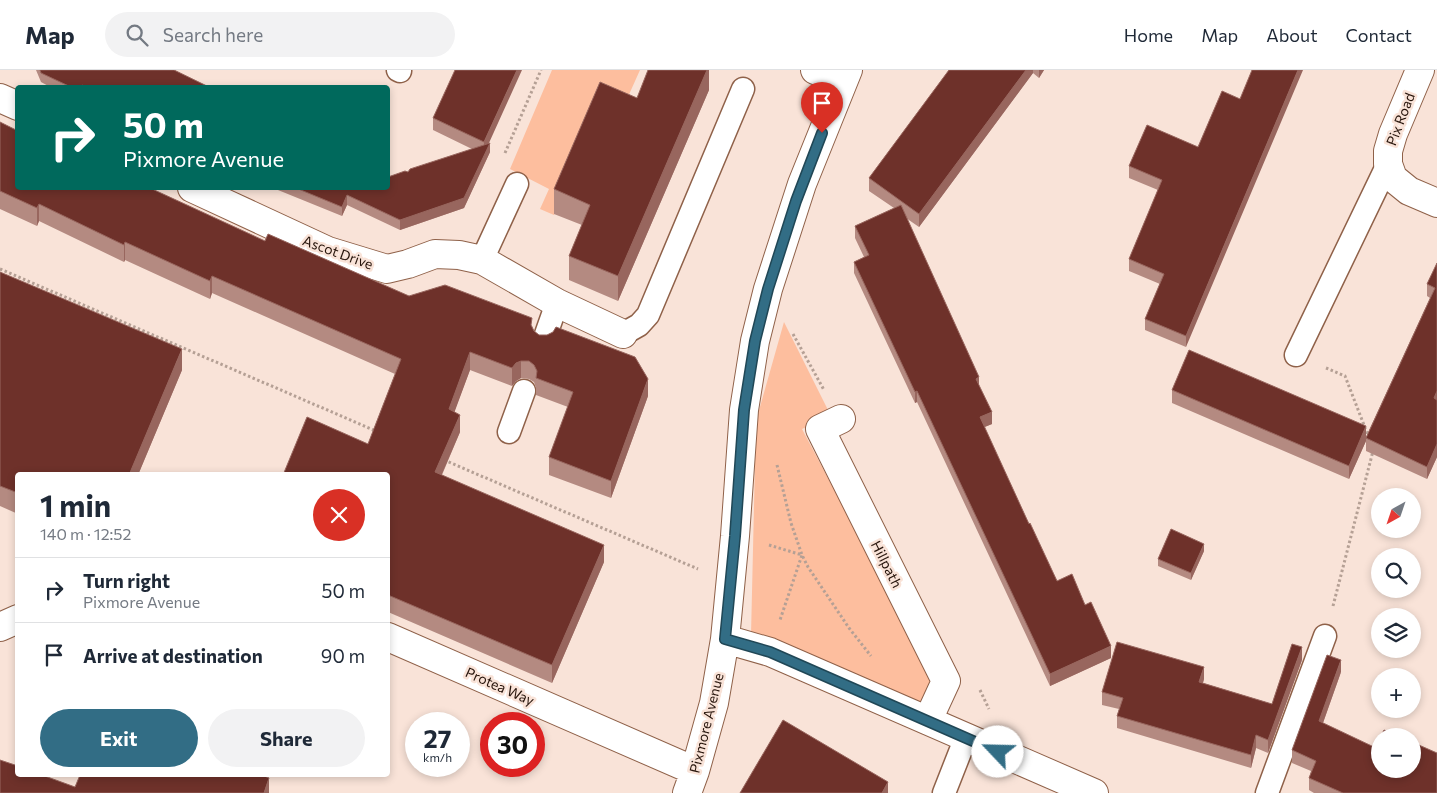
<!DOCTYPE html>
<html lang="en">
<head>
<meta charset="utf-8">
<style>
  body { margin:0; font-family:Commissioner,sans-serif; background:#f2f2f3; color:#1f2937; height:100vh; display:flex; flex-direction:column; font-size:19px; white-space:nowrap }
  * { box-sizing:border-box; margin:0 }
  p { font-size:16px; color:#747a83 }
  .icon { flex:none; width:28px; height:28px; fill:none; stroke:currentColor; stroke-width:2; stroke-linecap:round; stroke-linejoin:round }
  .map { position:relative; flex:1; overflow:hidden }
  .panel { position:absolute; left:15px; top:402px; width:375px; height:305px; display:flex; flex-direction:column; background:#fff; border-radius:5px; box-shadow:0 2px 8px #0003 }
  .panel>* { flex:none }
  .banner { position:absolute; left:15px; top:15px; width:375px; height:105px; border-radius:5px; box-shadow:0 2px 8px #0003; background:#00695c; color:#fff; overflow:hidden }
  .needle { width:32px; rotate:220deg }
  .buttons { position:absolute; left:1371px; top:418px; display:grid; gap:10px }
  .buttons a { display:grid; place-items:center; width:50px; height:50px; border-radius:50%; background:#fff; box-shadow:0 2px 8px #0003; font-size:25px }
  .speed { position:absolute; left:405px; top:642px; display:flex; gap:10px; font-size:25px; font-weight:700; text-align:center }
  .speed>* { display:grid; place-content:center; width:65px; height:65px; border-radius:50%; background:#fff; box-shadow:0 2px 8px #0003; line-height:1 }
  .speed small { font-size:12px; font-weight:400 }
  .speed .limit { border:8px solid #d22; background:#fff; color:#111 }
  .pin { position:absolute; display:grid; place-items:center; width:42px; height:42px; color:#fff; margin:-51px -21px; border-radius:50% 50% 50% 0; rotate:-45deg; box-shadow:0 0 5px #0007 }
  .pin .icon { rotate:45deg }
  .me { position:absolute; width:55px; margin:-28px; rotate:294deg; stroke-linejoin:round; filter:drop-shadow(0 0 4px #0008) }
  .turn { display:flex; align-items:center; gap:18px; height:105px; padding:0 25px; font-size:22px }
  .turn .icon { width:65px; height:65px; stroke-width:2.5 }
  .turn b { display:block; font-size:35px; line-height:42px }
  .round { display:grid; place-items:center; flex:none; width:52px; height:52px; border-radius:26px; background:#f2f2f3 }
  .headline { display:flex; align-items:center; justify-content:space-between; height:85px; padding:0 25px }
  h1 { font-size:30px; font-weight:700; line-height:38px }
  .cta { display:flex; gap:10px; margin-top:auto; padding:10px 25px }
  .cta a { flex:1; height:58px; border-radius:30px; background:#326d85; color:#fff; font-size:20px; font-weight:700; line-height:58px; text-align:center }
  .cta a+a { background:#f2f2f3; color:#1f2937 }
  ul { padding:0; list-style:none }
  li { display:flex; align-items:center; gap:15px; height:65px; padding:0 25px; border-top:1px solid #e0e1e3 }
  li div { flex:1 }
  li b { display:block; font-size:19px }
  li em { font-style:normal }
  header { display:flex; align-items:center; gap:30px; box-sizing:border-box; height:70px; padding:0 25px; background:#fff; border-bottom:1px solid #e0e1e3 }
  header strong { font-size:24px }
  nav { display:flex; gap:28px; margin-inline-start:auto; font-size:18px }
  .search { width:350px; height:45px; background:#f2f2f3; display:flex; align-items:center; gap:12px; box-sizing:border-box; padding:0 18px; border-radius:28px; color:#747a83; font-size:19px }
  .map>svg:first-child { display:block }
  .green { fill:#fdbe9e }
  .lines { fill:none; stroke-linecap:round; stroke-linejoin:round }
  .service-casing { stroke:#8f6149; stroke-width:25 }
  .minor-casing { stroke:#8f6149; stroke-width:30 }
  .path { stroke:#b5a095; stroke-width:3; stroke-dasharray:2.5 2.5; stroke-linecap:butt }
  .service { stroke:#fff; stroke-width:22 }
  .minor { stroke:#fff; stroke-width:28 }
  .wall { fill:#b48a81 }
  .shaded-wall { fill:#98665e }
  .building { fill:#6e312a; stroke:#98665e }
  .route-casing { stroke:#204756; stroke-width:12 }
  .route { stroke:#326d85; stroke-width:9 }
  .labels { text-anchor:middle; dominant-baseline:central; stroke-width:5; stroke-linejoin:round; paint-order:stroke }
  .street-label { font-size:14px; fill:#26140b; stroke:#f9e3d8 }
</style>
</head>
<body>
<header>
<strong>Map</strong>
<div class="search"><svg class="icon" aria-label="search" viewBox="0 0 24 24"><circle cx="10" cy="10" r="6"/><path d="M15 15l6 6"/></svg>Search here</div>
<nav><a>Home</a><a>Map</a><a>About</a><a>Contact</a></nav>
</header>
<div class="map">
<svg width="1437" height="723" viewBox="0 0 1437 723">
  <rect width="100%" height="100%" fill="#f9e3d8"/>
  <path class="green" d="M552,0H640L627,29L605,34L554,145L540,139L549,119L510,99Z
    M784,252L831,346L802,359L935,611L921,640L751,565L756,351Z"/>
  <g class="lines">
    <defs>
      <path id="service" d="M398,0L400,1
        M482,190L517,114
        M623,264L639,255L648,245L743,19
        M544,270L557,233
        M1296,285L1388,94
        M509,362L524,321
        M944,723L966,667
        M1267,723L1325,566"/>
      <path id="minor" d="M815,0L843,11
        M1420,0L1393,64L1388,81V94L1393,108L1409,121L1437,133
        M0,28L18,36
        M192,118L328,181L387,199L408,194L435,184L459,185L482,190L557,233L623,264
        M841,349L820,359L946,611L928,650
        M0,557L18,549
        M388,567L695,701
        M725,569L770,582L1094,723
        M687,723L695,701L714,633L725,569L735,466L744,340L755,271L768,219L802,114L848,0"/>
    </defs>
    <use href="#service" class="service-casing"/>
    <use href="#minor" class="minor-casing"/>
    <path class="path" d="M505,83L541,0
      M0,199L376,361
      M793,264L824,320
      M1326,298L1345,306L1369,368
      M444,390L698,499
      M777,395L791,453L802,485L808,497L849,558L871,586
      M769,475L802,485L780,550
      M1333,536L1373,381
      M980,620L989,639"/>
    <use href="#service" class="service"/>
    <use href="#minor" class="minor"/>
  </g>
  <path class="wall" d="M36,0H174L211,18H52L41,12Z
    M709,0V20L618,231L569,210V186L582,155L554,144V119L637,28Z
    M949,0H1044L1039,8L1033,3L919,157L906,148L979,317L992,354L984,357L1029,454L1057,511L1085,535L1111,588L1050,616L917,332L915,333L854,203V192L864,187L855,168V156L894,138L869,121V108Z
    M433,48L489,73L490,82L464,138L400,160L347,135L342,146L273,118H388L408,102L472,79L433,60Z
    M0,52L18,118L265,171L409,226L532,256L534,261L539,265L648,326L611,428L549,405V387L568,337L536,325V318L534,312L529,309L521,308L516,311L512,316L470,300L454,342L460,362L442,405L604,492L552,613L388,542V405L368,374L395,304L212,223L210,229L125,190L124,192L39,151L37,156L0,139Z
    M1198,77L1186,277L1145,260V249L1160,214L1129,201V189L1158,120L1129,108V96Z
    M1437,193V387L1427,409L1366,381V371L1349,409L1172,333V320L1366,367L1430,228L1427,226V214Z
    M0,202L182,300L138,405H18V444L0,436Z
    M1204,481L1191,510L1158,496V489Z
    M1302,590L1268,683L1256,678L1251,698L1117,658V646L1119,639L1102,635V622L1204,609L1203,613L1272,634Z
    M1341,602L1323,653L1437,723H1314L1309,720V708L1311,701L1292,693V680Z"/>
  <path class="shaded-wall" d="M517,0H522L484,84V72Z
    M707,0H709V20L618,231V206Z
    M1026,0H1033V3L919,157V144Z
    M1039,0H1044L1039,8Z
    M1298,0H1303L1186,277V266Z
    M490,73V82L464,138L400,160V150Z
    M347,125V135L342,146V137Z
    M39,134V151L37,156V138Z
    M125,172V190L124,192V175Z
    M212,206V223L210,229V211Z
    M182,279V300L138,405H129Z
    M470,282V300L449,357V339Z
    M521,291V308L516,311L512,316V298L516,293Z
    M979,307V318L976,309Z
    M648,309V326L611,428V411Z
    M917,321V332L915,333V322Z
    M1437,321V334L1434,328Z
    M992,342V354L980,359V347Z
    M460,345V362L435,420V402Z
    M1366,356V371L1349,409V396Z
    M1437,374V387L1427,409V397Z
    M1204,474V481L1191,510V503Z
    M604,475V492L552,613V595Z
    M1111,576V588L1050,616V604Z
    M1302,577V590L1268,683V670Z
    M1341,590V602L1319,664V651Z
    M1204,597V609L1199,625V612Z
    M1256,665V678L1251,698V685Z
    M269,708V723H264Z
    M888,712V723H882Z"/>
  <path class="building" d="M40,0H174L211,18H87L82,15L81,18H73L41,3Z
    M455,0H517L484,72L433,48Z
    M648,0H707L618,206L569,186L590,135L554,119L600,12L637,28Z
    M949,0H1026L919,144L869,108Z
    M1252,0H1298L1186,266L1145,249L1164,204L1129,189L1162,110L1129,96L1147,55L1198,77L1222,21L1240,29Z
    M0,52L18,61V118H150L265,171L268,164L409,226L445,215L532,248L531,255L534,261L539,265H547L553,262L556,257L635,287L648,309L611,411L549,387L573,322L536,308L537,301L534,295L529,291H521L516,293L512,298L470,282L449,339L460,345L435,402L604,475L552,595L388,525V405H283L307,347L368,374L401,289L212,206L210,211L125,172L124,175L39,134L37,138L0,121Z
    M490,73L464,128L400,150L347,125L342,137L296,118H350V119L355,118H388V107L405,101L408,102L410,99Z
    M901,135L979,307L976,309L992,342L980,347L1029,454L1030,453L1057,511L1072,504L1085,535L1091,532L1111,576L1050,604L917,321L915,322L854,192L869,185L855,156Z
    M1437,193V321L1434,328L1437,330V374L1427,397L1366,368L1435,218L1427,214Z
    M0,202L182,279L129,405H18V423L0,416Z
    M1189,280L1366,356L1349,396L1172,320Z
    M1171,459L1204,474L1191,503L1158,489Z
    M1117,572L1204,597L1199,612L1272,634L1292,574L1302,577L1268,670L1256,665L1251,685L1117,646L1123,628L1102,622Z
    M1327,585L1341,590L1319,651L1376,678L1380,669V699H1412V672L1437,683V723H1343L1309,708L1316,691L1292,680Z
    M783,650L888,712L882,723H740Z
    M1384,660L1399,666H1381Z
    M0,690L18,696V705H42L75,717L80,705H262L269,708L264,723H0Z"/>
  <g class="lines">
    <defs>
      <path id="route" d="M822,63L796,131L768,219L755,271L744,340L735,466L725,569L770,582L998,682"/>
    </defs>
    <use href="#route" class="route-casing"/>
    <use href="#route" class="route"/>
  </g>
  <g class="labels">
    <g class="street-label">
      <text transform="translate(1400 49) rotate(-69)">Pix Road</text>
      <text transform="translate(338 182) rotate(20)">Ascot Drive</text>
      <text transform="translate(887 494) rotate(63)">Hillpath</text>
      <text transform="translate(500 616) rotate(24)">Protea Way</text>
      <text transform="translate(706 653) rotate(-76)">Pixmore Avenue</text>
    </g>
  </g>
</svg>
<div class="buttons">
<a><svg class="needle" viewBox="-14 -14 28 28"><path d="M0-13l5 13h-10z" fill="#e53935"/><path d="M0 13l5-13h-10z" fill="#747a83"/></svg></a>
<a><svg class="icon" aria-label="search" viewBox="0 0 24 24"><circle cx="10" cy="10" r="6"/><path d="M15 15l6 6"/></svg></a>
<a><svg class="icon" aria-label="layers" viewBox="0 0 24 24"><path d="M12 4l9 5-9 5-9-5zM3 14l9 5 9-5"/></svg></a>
<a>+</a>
<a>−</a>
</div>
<div class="speed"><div>27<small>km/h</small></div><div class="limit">30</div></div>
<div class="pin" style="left:822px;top:63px;background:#d93025"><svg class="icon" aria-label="arrive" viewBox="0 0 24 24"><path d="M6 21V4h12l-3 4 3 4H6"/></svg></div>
<svg class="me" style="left:998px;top:682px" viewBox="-20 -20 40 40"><circle r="19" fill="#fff"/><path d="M0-13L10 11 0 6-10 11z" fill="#326d85"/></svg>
<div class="banner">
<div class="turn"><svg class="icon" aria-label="right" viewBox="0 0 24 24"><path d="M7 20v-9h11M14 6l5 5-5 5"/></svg><div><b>50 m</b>Pixmore Avenue</div></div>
</div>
<section class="panel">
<div class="headline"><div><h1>1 min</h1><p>140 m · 12:52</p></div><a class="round" style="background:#d93025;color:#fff"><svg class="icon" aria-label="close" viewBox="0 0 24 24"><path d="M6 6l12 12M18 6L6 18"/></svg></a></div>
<ul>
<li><svg class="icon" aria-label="right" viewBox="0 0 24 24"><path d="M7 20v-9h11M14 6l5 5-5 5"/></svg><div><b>Turn right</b><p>Pixmore Avenue</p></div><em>50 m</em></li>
<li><svg class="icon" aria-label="arrive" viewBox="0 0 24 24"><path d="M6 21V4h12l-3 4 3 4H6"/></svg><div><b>Arrive at destination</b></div><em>90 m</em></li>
</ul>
<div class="cta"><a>Exit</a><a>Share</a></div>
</section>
</div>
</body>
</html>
